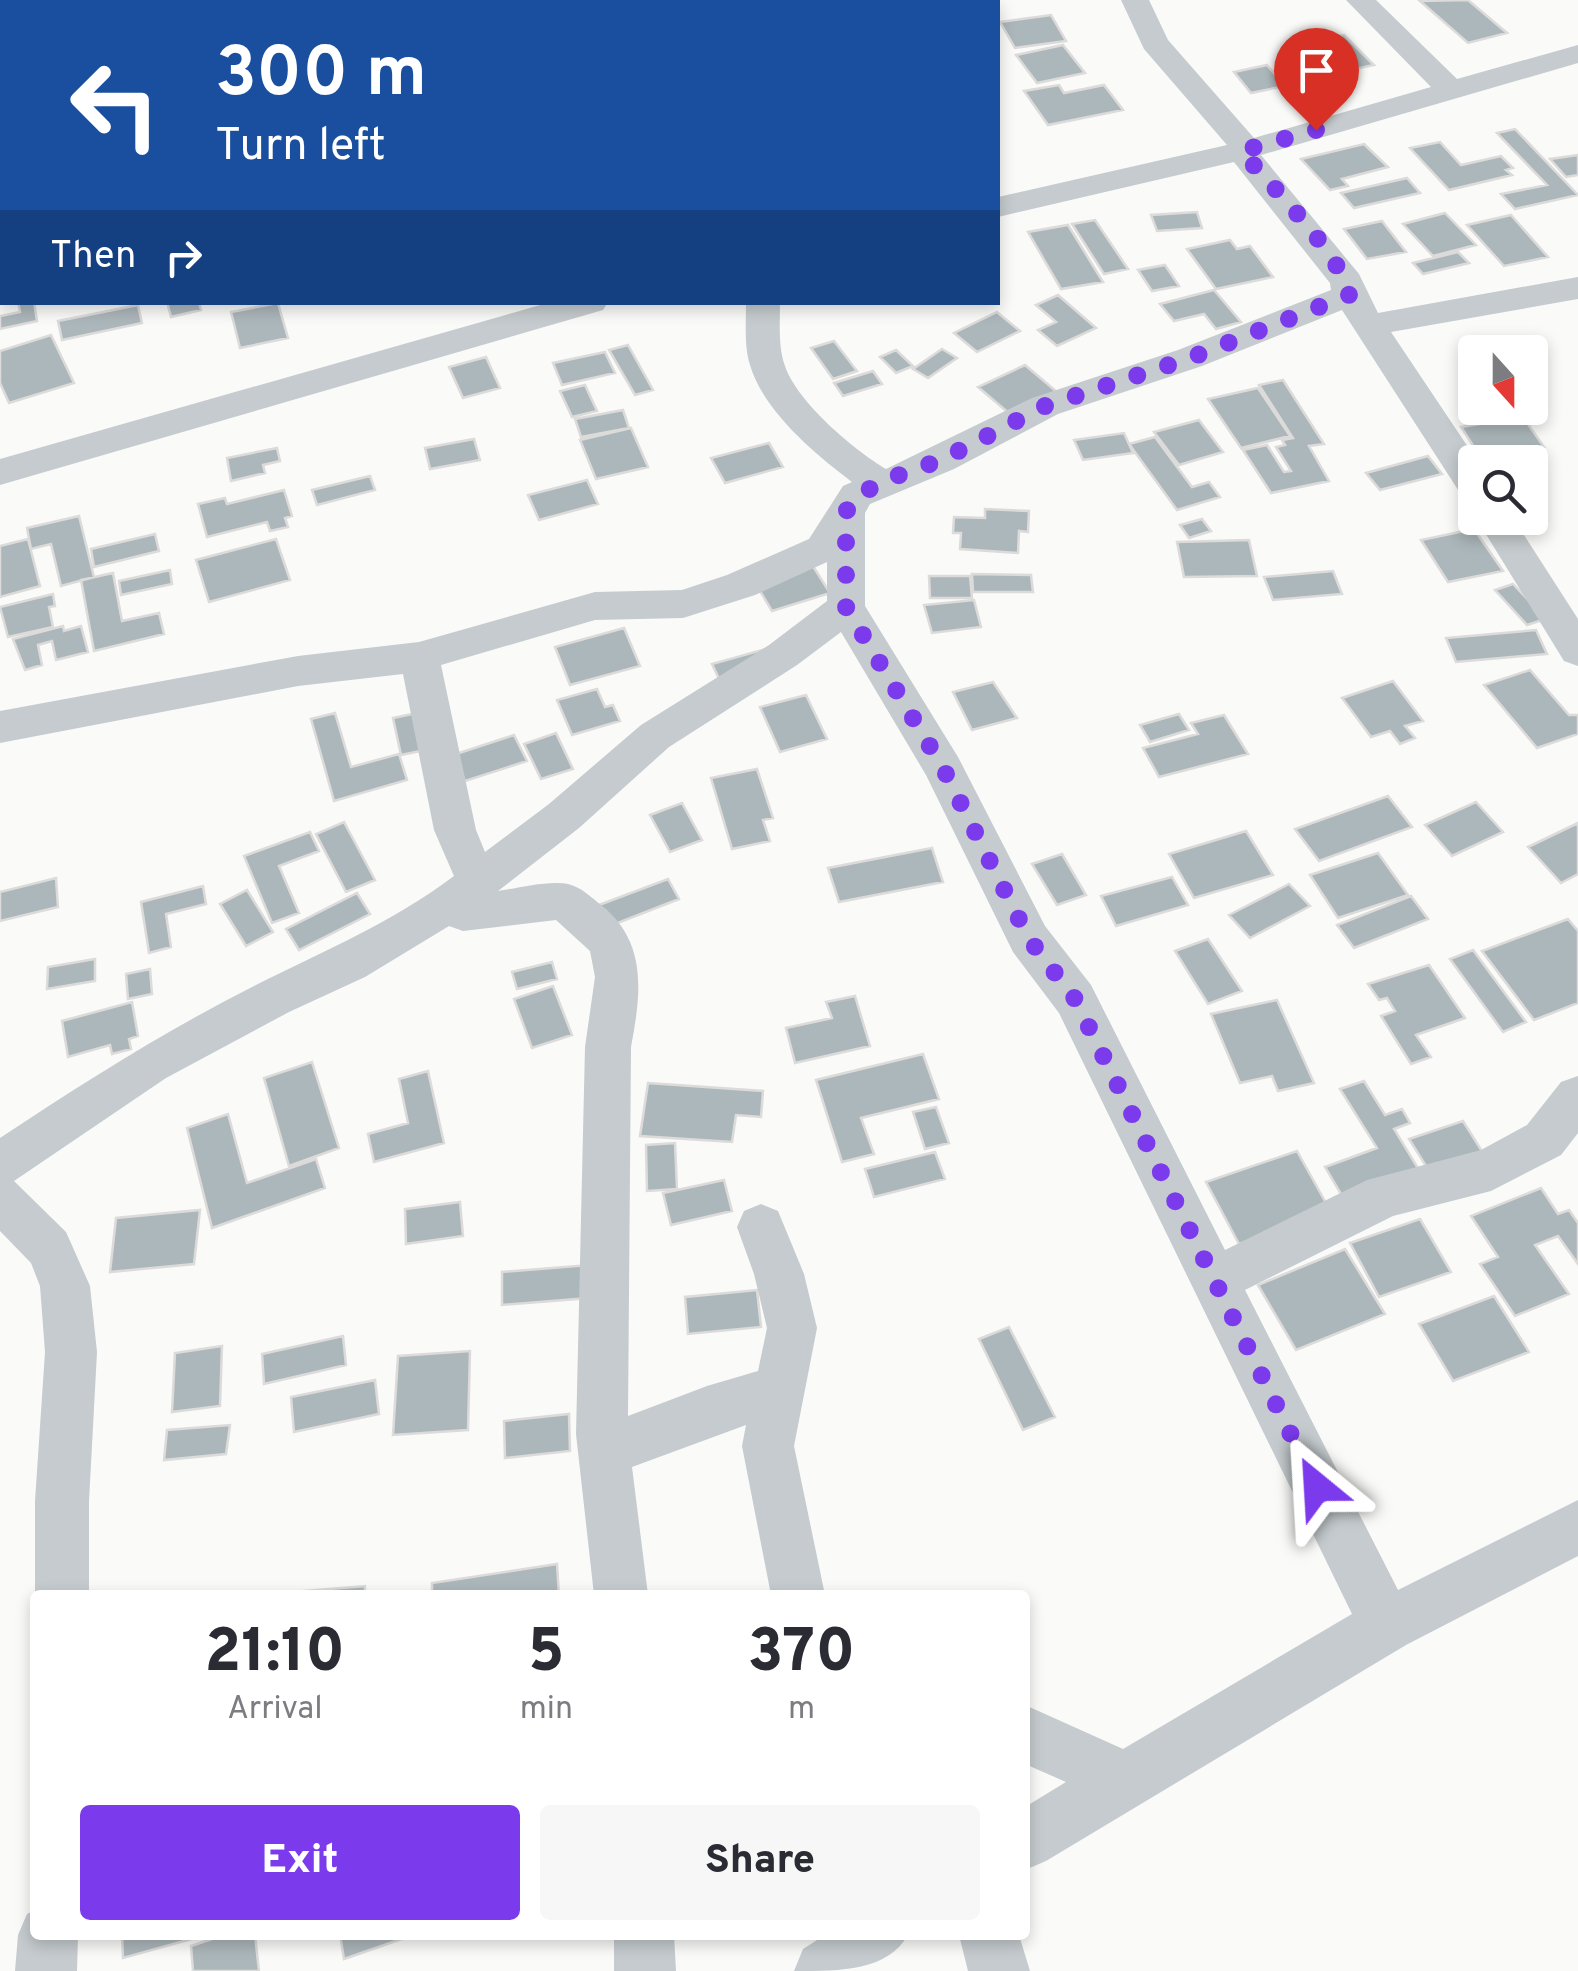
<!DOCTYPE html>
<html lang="en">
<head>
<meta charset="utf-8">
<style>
  body { margin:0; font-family:Overpass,sans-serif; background:#f7f7f7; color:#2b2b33; height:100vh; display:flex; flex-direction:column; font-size:38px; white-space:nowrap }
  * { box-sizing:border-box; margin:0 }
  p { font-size:32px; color:#7c7c81 }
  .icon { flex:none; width:55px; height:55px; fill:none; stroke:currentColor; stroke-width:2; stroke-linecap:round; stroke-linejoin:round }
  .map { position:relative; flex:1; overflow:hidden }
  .panel { position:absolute; left:30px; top:1590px; width:1000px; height:350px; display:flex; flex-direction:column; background:#fff; border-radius:10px; box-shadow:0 5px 15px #0003 }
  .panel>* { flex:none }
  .banner { position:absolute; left:0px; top:0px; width:1000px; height:305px; box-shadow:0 5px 15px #0003; background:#1a4fa0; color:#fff; overflow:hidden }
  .needle { width:65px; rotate:159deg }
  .buttons { position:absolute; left:1458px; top:335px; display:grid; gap:20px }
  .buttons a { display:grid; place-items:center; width:90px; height:90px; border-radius:10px; background:#fff; box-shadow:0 5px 15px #0003; font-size:50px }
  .pin { position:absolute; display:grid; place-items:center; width:85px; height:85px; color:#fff; margin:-102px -42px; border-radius:50% 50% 50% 0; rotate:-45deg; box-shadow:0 0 10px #0007 }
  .pin .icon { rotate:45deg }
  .me { position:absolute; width:110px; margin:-55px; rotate:333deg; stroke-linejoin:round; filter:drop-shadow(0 0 8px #0008) }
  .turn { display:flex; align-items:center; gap:35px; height:210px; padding:0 50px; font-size:45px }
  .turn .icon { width:130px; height:130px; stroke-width:2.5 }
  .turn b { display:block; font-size:70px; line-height:85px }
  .then { display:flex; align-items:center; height:95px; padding:0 50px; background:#0003; gap:20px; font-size:38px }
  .eta { display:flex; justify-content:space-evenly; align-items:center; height:170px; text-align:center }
  .eta b { font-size:60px; font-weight:800; line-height:70px }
  .action { display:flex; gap:20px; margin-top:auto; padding:20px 50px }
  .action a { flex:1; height:115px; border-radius:10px; background:#7c3aed; color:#fff; font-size:40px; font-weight:800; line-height:115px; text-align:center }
  .action a+a { background:#f7f7f7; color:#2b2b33 }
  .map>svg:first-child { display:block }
  .building { fill:#acb7bb; stroke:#dcdbda; stroke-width:2.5 }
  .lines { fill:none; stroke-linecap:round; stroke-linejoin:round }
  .minor { fill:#c5cbce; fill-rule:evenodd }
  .route { stroke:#7c3aed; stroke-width:18; stroke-dasharray:0 32.4 }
</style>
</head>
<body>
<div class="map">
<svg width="1578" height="1971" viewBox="0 0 1578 1971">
  <rect width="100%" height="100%" fill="#fafaf8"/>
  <path class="building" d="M1468,0L1507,33L1468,43L1420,1Z
    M1051,15L1066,41L1015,48L1000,22Z
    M1344,35L1374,65L1313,78L1285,48Z
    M1063,45L1085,73L1037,83L1016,55Z
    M1267,65L1285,86L1251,93L1234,72Z
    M1059,85L1064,93L1104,85L1123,110L1048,125L1024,91Z
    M1515,129L1578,195L1515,209L1501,194L1547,185L1497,133Z
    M1440,142L1461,165L1501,156L1513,168L1506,170L1512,175L1449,190L1410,148Z
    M1364,144L1388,167L1342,179L1348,186L1330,190L1301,159Z
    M1578,155V175L1566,177L1550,159Z
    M1407,178L1420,193L1354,208L1341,193Z
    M1197,212L1202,228L1157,231L1151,215Z
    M1445,213L1476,245L1433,256L1403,224Z
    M1511,215L1548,257L1504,266L1467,225Z
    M1095,220L1128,269L1104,274L1072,224Z
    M1382,221L1406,252L1367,259L1344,229Z
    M1068,225L1103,282L1061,289L1028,232Z
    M1230,240L1237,249L1250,246L1273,277L1216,289L1187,249Z
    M1458,252L1469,263L1423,274L1413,263Z
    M1165,265L1179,286L1152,291L1138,270Z
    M1214,290L1241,322L1216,329L1204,314L1174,321L1160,304Z
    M1058,295L1096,328L1057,346L1038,330L1056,322L1036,305Z
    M18,302H34L37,321L0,329V316L20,312Z
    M167,302H199L201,310L171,317Z
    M278,303L288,338L240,348L231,312Z
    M138,305L142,323L62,340L58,321Z
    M997,312L1020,331L977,352L954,333Z
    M51,335L74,383L9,403L0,383V351Z
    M834,341L857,371L833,379L811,348Z
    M628,345L653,390L635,395L609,350Z
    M942,349L957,358L928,378L913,369Z
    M896,350L913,366L896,373L880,357Z
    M605,352L615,373L562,385L553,363Z
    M486,357L500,388L463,398L449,367Z
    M1025,365L1057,392L1011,415L978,387Z
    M873,371L882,384L843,396L834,383Z
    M1283,380L1324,444L1309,446L1329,481L1271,493L1243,450L1267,445L1284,472L1291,471L1276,447L1285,445L1282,440L1293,438L1259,385Z
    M585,385L597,411L572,417L560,391Z
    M1258,388L1290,436L1241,448L1208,399Z
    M623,410L629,428L581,437L575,419Z
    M1523,417L1544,447L1481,458L1461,427Z
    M1199,420L1223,452L1179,465L1154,432Z
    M631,428L648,467L596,479L580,440Z
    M1124,433L1133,453L1083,460L1074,440Z
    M1155,437L1192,487L1209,482L1220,497L1177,510L1129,444Z
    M474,439L480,460L430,469L425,448Z
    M769,443L783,467L725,483L711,458Z
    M277,448L280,461L263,465L265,473L231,481L227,458Z
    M1428,456L1442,474L1380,490L1366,473Z
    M370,476L375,490L317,505L312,490Z
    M587,480L598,504L539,520L528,495Z
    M284,490L292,516L285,518L288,527L270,531L267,522L207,537L198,504L225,498L227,504Z
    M985,509L1029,511L1028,532L1019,531L1018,553L960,549L961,533H953L954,517L985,518Z
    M79,516L94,577L61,586L51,544L31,549L27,528Z
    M1202,519L1211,531L1189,538L1180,525Z
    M1474,529L1503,571L1448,582L1421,540Z
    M155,534L159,551L94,567L91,549Z
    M28,539L40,586L0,597V546Z
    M276,539L290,580L209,602L196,560Z
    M1249,540L1257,576L1184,577L1177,542Z
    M811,563L830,593L772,611L754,581Z
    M170,570L172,584L121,595L119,581Z
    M1333,571L1342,594L1273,600L1264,577Z
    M113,573L122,621L159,613L164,634L94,651L81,580Z
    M972,574L1031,575L1033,592H973Z
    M929,576H970L972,598H930Z
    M1513,584L1546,619L1527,625L1495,590Z
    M53,594L55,606L49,607L53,627L8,637L0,607Z
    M974,600L981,627L932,633L924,605Z
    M63,626L64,631L81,626L88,652L56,660L52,641L38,645L42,665L25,670L13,639Z
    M624,628L640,666L570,685L555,647Z
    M1536,630L1547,654L1456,662L1446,638Z
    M766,649L721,683L712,664Z
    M1530,670L1569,715H1578V734L1537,748L1484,685Z
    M1393,681L1423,721L1405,726L1415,738L1400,744L1390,731L1371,737L1342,698Z
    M993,682L1017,718L972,730L953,692Z
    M597,689L605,707L613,705L620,721L572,735L557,700Z
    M806,695L827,739L780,752L760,707Z
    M422,712L430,749L401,755L393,718Z
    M335,713L351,767L399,754L407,780L334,801L311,719Z
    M1179,714L1189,730L1150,742L1140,725Z
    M1224,715L1248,754L1159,777L1143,748L1198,734L1191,723Z
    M556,733L573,769L541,779L524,744Z
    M514,735L527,761L465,781L453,755Z
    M757,769L773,818L763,820L770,841L732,849L711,778Z
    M1388,796L1412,827L1319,861L1295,829Z
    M1476,802L1503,832L1452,856L1425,825Z
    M682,803L702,840L670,852L650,815Z
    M344,822L375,880L346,892L316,834Z
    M1578,823V874L1561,883L1528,847Z
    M1246,831L1273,875L1194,898L1169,854Z
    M310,832L319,851L279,866L299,913L272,923L244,856Z
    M932,848L943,882L839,902L828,868Z
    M1378,853L1408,895L1338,918L1310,875Z
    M1062,854L1086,895L1057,905L1032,864Z
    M1172,877L1188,905L1116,926L1101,896Z
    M56,878L58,907L0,921V892Z
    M668,879L679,899L610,926L599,905Z
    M1289,884L1310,906L1250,938L1229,915Z
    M203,886L206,904L166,914L171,947L149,953L141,902Z
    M247,890L273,932L246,946L220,904Z
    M357,893L370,914L299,950L286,929Z
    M1411,896L1428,919L1354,948L1337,925Z
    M1568,919L1578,931V1003L1534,1020L1482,951Z
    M1208,939L1242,991L1208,1004L1175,951Z
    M1473,950L1526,1022L1503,1032L1450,959Z
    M95,959V981L47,989L48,967Z
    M552,962L557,979L517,989L512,972Z
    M1429,965L1465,1018L1416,1035L1431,1057L1411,1064L1381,1016L1395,1011L1387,998L1379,1000L1368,984Z
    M150,969L152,994L128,999L126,974Z
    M553,986L572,1035L532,1048L514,999Z
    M855,996L870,1046L795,1063L786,1028L832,1018L826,1002Z
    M1277,1000L1314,1083L1278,1091L1272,1076L1240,1083L1211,1014Z
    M132,1002L138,1036L129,1039L131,1049L112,1054L110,1045L68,1057L62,1021Z
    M923,1054L939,1099L861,1118L874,1154L842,1162L816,1080Z
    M312,1062L339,1148L289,1166L264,1078Z
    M428,1071L444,1143L374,1162L368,1134L408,1123L399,1079Z
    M1364,1081L1385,1115L1402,1109L1410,1123L1394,1129L1424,1178L1348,1206L1325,1167L1377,1148L1340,1089Z
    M648,1083L763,1091L761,1117L736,1115L732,1142L640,1136Z
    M936,1107L949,1143L925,1149L913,1112Z
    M228,1114L247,1183L316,1159L325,1188L212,1228L187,1128Z
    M1463,1121L1485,1156L1431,1174L1409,1139Z
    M675,1143L677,1189L647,1191L646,1145Z
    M1297,1151L1331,1212L1239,1244L1206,1182Z
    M935,1152L945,1179L874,1197L865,1169Z
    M724,1180L732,1211L671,1225L663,1193Z
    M1541,1188L1558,1214L1569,1210L1578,1223V1264L1558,1236L1535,1245L1569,1294L1515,1316L1480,1264L1498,1257L1471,1216Z
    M460,1202L463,1236L406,1244L405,1209Z
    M200,1210L194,1264L110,1272L116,1218Z
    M1420,1219L1451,1272L1379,1297L1350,1243Z
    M1345,1249L1385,1314L1296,1350L1258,1285Z
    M589,1265V1298L502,1305V1272Z
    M757,1290L761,1327L688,1334L685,1297Z
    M1494,1296L1529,1352L1453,1381L1419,1324Z
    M1009,1327L1055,1417L1023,1430L979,1339Z
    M343,1336L346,1365L264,1384L262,1354Z
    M222,1346L220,1406L172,1412L175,1353Z
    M470,1351L468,1430L393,1435L398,1356Z
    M375,1380L379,1414L294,1432L291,1397Z
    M569,1414L570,1451L505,1458L504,1421Z
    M230,1425L226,1454L164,1460L167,1430Z
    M557,1564L559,1595H432V1583Z
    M365,1586V1595H293V1592Z
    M122,1935H206L123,1958Z
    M224,1935H255L259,1971H193L191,1946Z
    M340,1935H413L344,1959Z"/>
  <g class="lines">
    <path class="minor" d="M1121,0H1149L1168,40L1254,138L1431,87L1346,0H1376L1457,79L1578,45V63L1261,155L1359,274L1378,313L1578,277V299L1391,332L1478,462L1475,500L1462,496L1342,310L1202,366L1058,414L954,469L870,504L865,513V606L958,757L1045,926L1091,985L1225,1250L1367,1180L1481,1150L1527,1125L1561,1082L1578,1076V1133L1561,1155L1491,1191L1393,1216L1245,1290L1398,1590L1578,1500V1556L1406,1645L1046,1861L1025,1870V1807L1066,1782L1025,1764V1705L1123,1749L1352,1614L1059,1013L1013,952L926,775L841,632L797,665L669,747L579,828L498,891C519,888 548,880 568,884C581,887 591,897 601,905C648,942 641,994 631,1047L628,1416L707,1386L758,1371L767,1328L754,1274L737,1227L744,1211L761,1204L778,1211L804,1274L817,1328L794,1446L825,1595H771L742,1446L746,1425L632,1467L648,1595H594L576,1434L585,1047L595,977L590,951L556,920L463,931L449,926L365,977L289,1012L166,1078L14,1181L66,1232L90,1286L97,1352L89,1501V1595L35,1596V1501L45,1352L40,1286L31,1263L0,1231V1138C83,1083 165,1031 254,986C323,951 392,923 454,876L434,830L403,674L298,686L0,743V711L298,656L419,642L595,592L682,590L727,575L809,539L843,486L852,482C815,454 764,412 750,365C744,346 746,323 746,302H780C780,323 778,347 785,366C797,402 854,450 886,469L1032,398L1178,350L1331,290L1330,283L1234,162L998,217V197L1227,145L1144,49ZM827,562V601L769,645L641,725L549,804L485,852L476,830L441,665L595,620L683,618L755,595Z
      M0,214H2V234H0Z
      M551,302H608L603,310L0,485V459Z
      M1476,518H1513L1578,619V666L1564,661Z
      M35,1910V1935H78L77,1971H15L18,1935L27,1914Z
      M614,1935H674L676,1971H614Z
      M825,1935H908C887,1971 842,1971 794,1971L803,1949Z
      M959,1935H1019L1030,1971H968Z"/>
  </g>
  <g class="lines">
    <path class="route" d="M1316,130L1241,151C1268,182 1344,258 1349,295L1190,358L1045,406L941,460L880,482L850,502L846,513V607L943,768L1029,939L1075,999L1317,1487"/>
  </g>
</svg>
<div class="buttons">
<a><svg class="needle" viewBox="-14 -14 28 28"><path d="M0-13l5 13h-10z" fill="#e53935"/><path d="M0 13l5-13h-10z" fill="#7c7c81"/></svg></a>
<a><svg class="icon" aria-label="search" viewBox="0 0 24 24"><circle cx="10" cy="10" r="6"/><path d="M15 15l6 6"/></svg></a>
</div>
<div class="pin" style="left:1316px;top:130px;background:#d93025"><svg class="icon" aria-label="arrive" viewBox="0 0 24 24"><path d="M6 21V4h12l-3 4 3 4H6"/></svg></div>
<svg class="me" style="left:1317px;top:1487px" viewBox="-20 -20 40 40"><path d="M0-17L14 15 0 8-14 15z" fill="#7c3aed" stroke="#fff" stroke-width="4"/></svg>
<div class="banner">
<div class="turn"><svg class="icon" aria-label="left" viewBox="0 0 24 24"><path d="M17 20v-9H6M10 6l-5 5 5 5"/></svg><div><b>300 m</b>Turn left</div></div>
<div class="then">Then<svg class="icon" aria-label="right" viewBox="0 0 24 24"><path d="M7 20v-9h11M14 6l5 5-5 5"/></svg></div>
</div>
<section class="panel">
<div class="eta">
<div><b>21:10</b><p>Arrival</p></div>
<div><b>5</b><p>min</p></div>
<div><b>370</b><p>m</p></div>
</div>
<div class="action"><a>Exit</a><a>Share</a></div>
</section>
</div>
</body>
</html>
